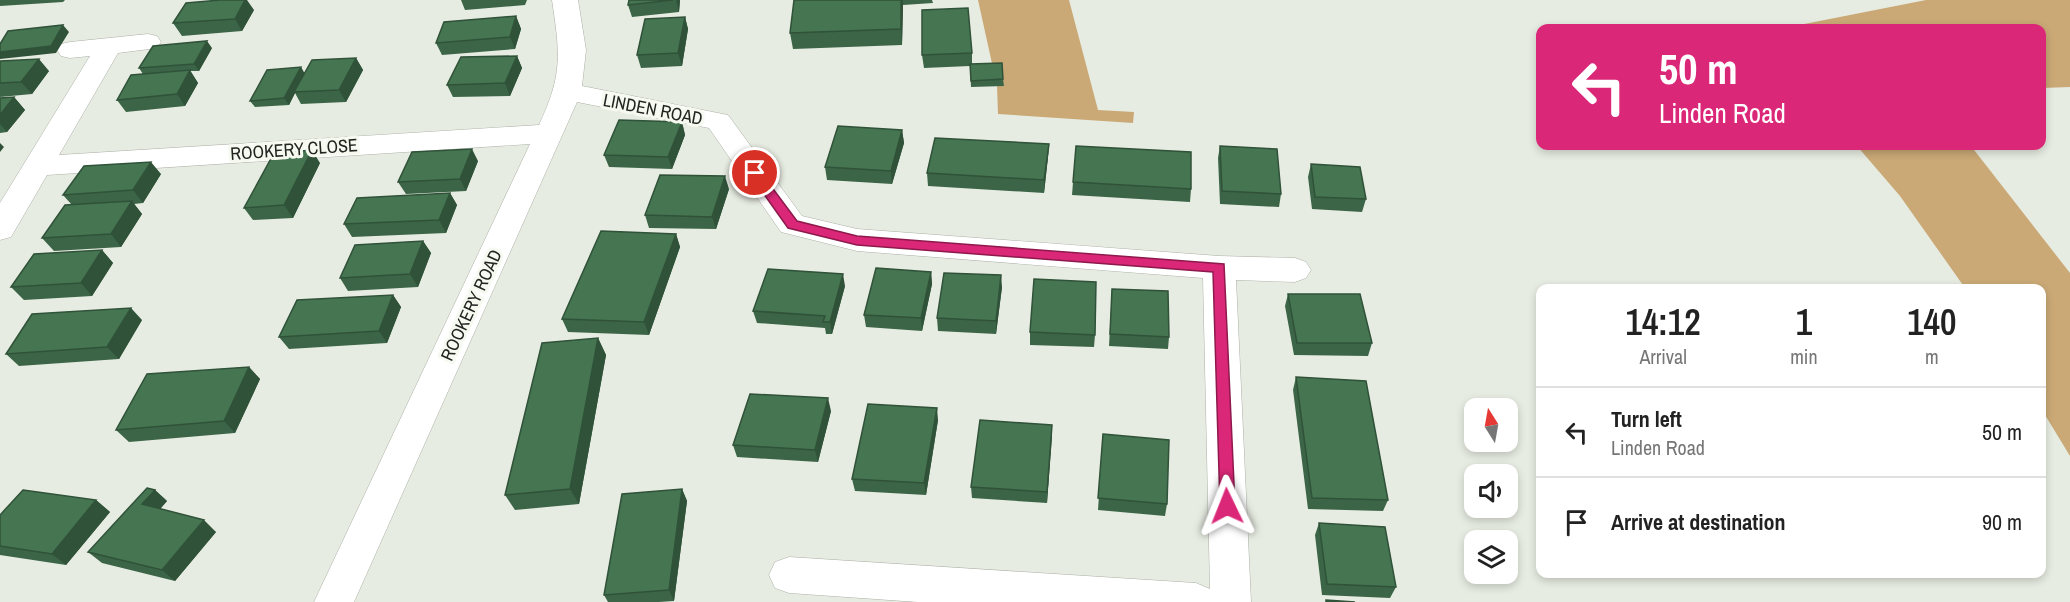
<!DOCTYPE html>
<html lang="en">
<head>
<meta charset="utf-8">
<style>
  body { margin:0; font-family:"Archivo Narrow",sans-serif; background:#f2f2f2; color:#222; height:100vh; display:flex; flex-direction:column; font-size:22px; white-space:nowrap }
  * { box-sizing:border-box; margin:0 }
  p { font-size:20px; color:#767676 }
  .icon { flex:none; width:33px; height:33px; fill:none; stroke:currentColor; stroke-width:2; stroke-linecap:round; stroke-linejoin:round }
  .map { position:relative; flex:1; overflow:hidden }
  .sheet { position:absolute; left:1536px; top:284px; width:510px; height:294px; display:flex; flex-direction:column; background:#fff; border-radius:12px; box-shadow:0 3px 9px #0003 }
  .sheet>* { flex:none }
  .guide { position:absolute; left:1536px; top:24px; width:510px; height:126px; border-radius:12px; box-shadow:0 3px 9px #0003; background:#db2777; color:#fff; overflow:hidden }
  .needle { width:39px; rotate:349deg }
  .buttons { position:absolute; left:1464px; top:398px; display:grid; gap:12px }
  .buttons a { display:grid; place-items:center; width:54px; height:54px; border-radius:12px; background:#fff; box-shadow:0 3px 9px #0003; font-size:30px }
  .pin { position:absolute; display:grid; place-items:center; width:51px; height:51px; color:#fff; margin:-26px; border:3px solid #fff; border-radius:50%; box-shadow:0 2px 6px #0007 }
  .me { position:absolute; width:66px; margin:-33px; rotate:358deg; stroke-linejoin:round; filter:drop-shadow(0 0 4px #0008) }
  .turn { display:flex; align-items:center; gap:21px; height:126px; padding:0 24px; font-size:27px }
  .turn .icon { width:78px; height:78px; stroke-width:2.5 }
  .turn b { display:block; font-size:42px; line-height:51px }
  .eta { display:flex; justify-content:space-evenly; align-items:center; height:102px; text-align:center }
  .eta b { font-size:36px; font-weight:600; line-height:42px }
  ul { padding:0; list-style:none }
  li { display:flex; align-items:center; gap:18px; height:90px; padding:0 24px; border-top:2px solid #e0e0e0 }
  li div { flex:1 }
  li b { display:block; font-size:22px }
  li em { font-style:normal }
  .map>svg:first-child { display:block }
  .forest { fill:#caa976 }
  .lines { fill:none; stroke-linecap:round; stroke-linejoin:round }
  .street-casing { stroke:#acb0a7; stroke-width:1 }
  .street { fill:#fff; fill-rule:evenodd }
  .wall { fill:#3b6546 }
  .shaded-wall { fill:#305239 }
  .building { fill:#457551; stroke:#305239; stroke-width:1.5 }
  .route { fill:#db2777; stroke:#8e194d; stroke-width:1.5 }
  .labels { text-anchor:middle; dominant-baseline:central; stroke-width:6; stroke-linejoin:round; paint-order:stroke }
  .street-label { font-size:18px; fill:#222420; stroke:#f5f9ef }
</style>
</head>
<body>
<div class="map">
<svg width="2070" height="602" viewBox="0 0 2070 602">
  <rect width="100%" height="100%" fill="#e7ece2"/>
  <path class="forest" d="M978,0H1069L1098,110L1134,112L1133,123L998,114L997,86Z
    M1926,0H2070V87L2042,88V28H1784Z
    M1857,146H1971L2070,273V456L2042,410V288H1965L1900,196Z"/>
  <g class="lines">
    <defs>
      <path id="street" d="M552,0H578L586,50L582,86L728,115L802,216L857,229L1219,256L1295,258L1306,262L1311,270L1306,278L1295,282L1236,280L1251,602H918L789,593L775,588L769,575L775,562L789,557L1196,583L1210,589L1203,278L857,251L781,232L709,128L577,102L354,602H314L530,144L47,175L11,237L0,240V203L90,56L70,58L61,56L57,50L61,44L70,42L148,34L157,36L161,42L157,48L118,53L59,155L539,125C563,74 560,54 552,0Z"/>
    </defs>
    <use href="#street" class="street-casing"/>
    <use href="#street" class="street"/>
  </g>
  <path class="wall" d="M0,0H65L63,2L0,6Z
    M461,0H527L525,5L465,10Z
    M629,0H680L679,12L632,17L628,5Z
    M794,0H932L933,3L903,5L902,45L793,49L790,33Z
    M254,10L242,31L182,36L173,23Z
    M516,16L521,29L515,49L442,55L436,43Z
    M685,17L688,29L682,66L641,68L637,55Z
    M212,48L199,71H190L198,83L185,106L126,112L117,100L143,74L139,68Z
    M972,53V64L1003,79L1004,86L971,87L970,66L924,68L922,55Z
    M517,56L522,68L510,96L453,97L447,85Z
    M356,58L363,70L346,102L301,104L295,93L289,105L255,107L250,101L301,67L304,74Z
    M0,61L49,71L32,94L0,97Z
    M14,97L25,110L7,132L0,133V98Z
    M682,122L685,135L672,169L609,167L604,155Z
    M902,130L904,143L892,184L827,180L825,167Z
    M1049,144L1048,157L1044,193L928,186L927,173Z
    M1220,146L1281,194L1279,207L1220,204L1218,158Z
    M478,161L466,191L406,194L398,182Z
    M320,163L293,218L253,220L244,208Z
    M1311,164L1366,199L1362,212L1312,209L1308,177Z
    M161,174L143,203L134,204L142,214L121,247L54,251L42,238L72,205L63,195Z
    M1073,182L1191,189L1190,202L1072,195Z
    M729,189L716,229L649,228L645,215Z
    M450,193L457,205L446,233L352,237L344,224Z
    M676,234L680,247L649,335L568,332L562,319Z
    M423,241L431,253L418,287L348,291L340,278Z
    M102,250L113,263L92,296L24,300L11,287Z
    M931,272L932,284L922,331L866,327L864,315Z
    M845,286L832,334H826L825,328L757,323L753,311Z
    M1002,287L996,334L938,331L937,318Z
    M1112,289L1169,337L1168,349L1109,346Z
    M1288,294L1372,343L1368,356L1294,355L1285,306Z
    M393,295L401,307L387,343L289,349L279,337Z
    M142,320L119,359L19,366L6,354Z
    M1030,332L1095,335L1094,347L1030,345Z
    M598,338L606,355L579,504L515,510L505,495Z
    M249,367L260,379L235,433L129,442L116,430Z
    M1296,377L1388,500L1383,511L1308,509L1293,390Z
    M831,411L818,462L737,457L733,445Z
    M938,420L926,495L855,491L852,479Z
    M1052,425L1047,503L972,498L971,487Z
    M1103,434L1167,504L1165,516L1098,510Z
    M682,489L687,501L674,601L659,602H608L604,595Z
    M155,490L167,501L160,509L216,532L175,581L102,563L88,552Z
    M96,500L110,512L66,565L0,555V515Z
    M1319,523L1396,587L1390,598L1322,595L1315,535Z"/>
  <path class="shaded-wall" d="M245,0H247L254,10L242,31L235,19Z
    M676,0H680L679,12Z
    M901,0H903V5L902,45L901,29Z
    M516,16L521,29L515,49L510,37Z
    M685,17L688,29L682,66L678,53Z
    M63,25L69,32L56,53L0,59V52Z
    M207,41L212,48L199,71L194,64Z
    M517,56L522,68L510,96L505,83Z
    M356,58L363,70L346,102L339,90Z
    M39,59L49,71L32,94L21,82Z
    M301,67L305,74L294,92L295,93L289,105L284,98Z
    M190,70L198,83L185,106L177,94Z
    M14,97L25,110L7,132L0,124V115Z
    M682,122L685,135L672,169L668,157Z
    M902,130L904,143L892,184L891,171Z
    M0,143L4,147L0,152Z
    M1049,144L1048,157L1044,193V180Z
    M472,149L478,161L466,191L460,179Z
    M312,150L320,163L293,218L284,205Z
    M151,162L161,174L143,203L133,190Z
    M725,176L729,189L716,229L712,217Z
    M450,193L457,205L446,233L439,220Z
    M132,201L142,214L121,247L111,234Z
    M676,234L680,247L649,335L644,322Z
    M423,241L431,253L418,287L410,274Z
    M102,250L113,263L92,296L81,283Z
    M931,272L932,284L922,331L921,318Z
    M843,274L845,286L832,334L830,322Z
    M1001,275L1002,287L996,334V321Z
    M393,295L401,307L387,343L379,331Z
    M131,308L142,320L119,359L107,347Z
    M598,338L606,355L579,504L570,489Z
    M249,367L260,379L235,433L224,421Z
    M828,398L831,411L818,462L815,450Z
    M937,408L938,420L926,495L924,483Z
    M1052,425V437L1047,503V492Z
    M682,489L687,501L674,601L669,590Z
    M155,490L167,501L154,516L142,504Z
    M96,500L110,512L66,565L52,554Z
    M204,520L216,532L175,581L162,570Z"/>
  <path class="building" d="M220,0H245L235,19L173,23L186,3Z
    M629,0H673L628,5Z
    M794,0H901V29L790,33Z
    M968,8L972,53L922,55V10Z
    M516,16L510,37L436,43L444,22Z
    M685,17L678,53L637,55L645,19Z
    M63,25L51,46L0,52V44L8,31Z
    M207,41L194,64L139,68L153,46Z
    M517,56L505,83L447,85L461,57Z
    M356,58L339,90L294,92L312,60Z
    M39,59L21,82L0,83V61Z
    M1002,63L1003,79L971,81L970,64Z
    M301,67L284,98L250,101L267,70Z
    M190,70L177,94L117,100L131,75Z
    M14,97L0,115V98Z
    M619,120L682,122L668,157L604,155Z
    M838,126L902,130L891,171L825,167Z
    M935,138L1049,144L1044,180L927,173Z
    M1076,146L1191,152V189L1073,182Z
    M1220,146L1277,149L1281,194L1222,191Z
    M472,149L460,179L398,182L412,152Z
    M312,150L284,205L244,208L274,153Z
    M151,162L133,190L63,195L84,166Z
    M1311,164L1360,167L1366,199L1315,197Z
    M660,175L725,176L712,217L645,215Z
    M450,193L439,220L344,224L357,198Z
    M132,201L111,234L42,238L65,205Z
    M601,231L676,234L644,322L562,319Z
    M423,241L410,274L340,278L355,245Z
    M102,250L81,283L11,287L34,254Z
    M876,268L931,272L921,318L864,315Z
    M768,269L843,274L830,322H823L825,316L753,311Z
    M944,273L1001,275L996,321L937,318Z
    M1034,279L1096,282L1095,335L1030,332Z
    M1112,289L1168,291L1169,337L1110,334Z
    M1288,294H1360L1372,343H1297Z
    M393,295L379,331L279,337L297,300Z
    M131,308L107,347L6,354L32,314Z
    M598,338L570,489L505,495L542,343Z
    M249,367L224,421L116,430L147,374Z
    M1296,377L1366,381L1388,500L1312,498Z
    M750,394L828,398L815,450L733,445Z
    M868,404L937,408L924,483L852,479Z
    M980,420L1052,425L1047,492L971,487Z
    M1103,434L1169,440L1167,504L1098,498Z
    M147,488L155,490L142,504L204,520L162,570L88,552Z
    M682,489L669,590L604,595L622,494Z
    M23,490L96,500L52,554L0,546V515Z
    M1319,523L1385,527L1396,587L1327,584Z
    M1326,600L1355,602H1326Z"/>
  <path class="route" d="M755,169L759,170L797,221L857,236L1224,264L1235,506L1233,511H1222L1220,506L1213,272L857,245L788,228L749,173Z"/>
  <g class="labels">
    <g class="street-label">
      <text transform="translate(653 109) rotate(11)">LINDEN ROAD</text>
      <text transform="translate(294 149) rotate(-4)">ROOKERY CLOSE</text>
      <text transform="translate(471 305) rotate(-65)">ROOKERY ROAD</text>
    </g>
  </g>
</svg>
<div class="buttons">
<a><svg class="needle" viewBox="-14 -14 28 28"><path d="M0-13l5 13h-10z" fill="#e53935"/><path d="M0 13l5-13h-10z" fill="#767676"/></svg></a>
<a><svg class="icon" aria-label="sound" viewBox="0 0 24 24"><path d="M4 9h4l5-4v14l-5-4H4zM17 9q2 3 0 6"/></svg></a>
<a><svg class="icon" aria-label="layers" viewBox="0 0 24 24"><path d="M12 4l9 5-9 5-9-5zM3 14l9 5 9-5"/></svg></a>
</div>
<div class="pin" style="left:755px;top:173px;background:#d93025"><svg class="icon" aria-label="arrive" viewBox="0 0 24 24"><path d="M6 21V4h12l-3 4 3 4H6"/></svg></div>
<svg class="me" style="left:1227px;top:506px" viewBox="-20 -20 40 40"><path d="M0-17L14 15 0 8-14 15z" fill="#db2777" stroke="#fff" stroke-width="4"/></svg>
<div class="guide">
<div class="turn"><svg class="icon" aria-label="left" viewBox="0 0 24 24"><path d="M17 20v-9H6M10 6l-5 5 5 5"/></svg><div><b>50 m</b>Linden Road</div></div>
</div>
<section class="sheet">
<div class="eta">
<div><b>14:12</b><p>Arrival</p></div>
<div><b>1</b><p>min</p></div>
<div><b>140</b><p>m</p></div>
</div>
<ul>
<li><svg class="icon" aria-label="left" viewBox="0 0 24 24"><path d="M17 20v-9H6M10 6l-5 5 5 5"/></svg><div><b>Turn left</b><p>Linden Road</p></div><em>50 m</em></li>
<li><svg class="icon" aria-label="arrive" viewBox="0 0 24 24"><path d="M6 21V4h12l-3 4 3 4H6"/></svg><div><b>Arrive at destination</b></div><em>90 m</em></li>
</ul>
</section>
</div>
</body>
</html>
